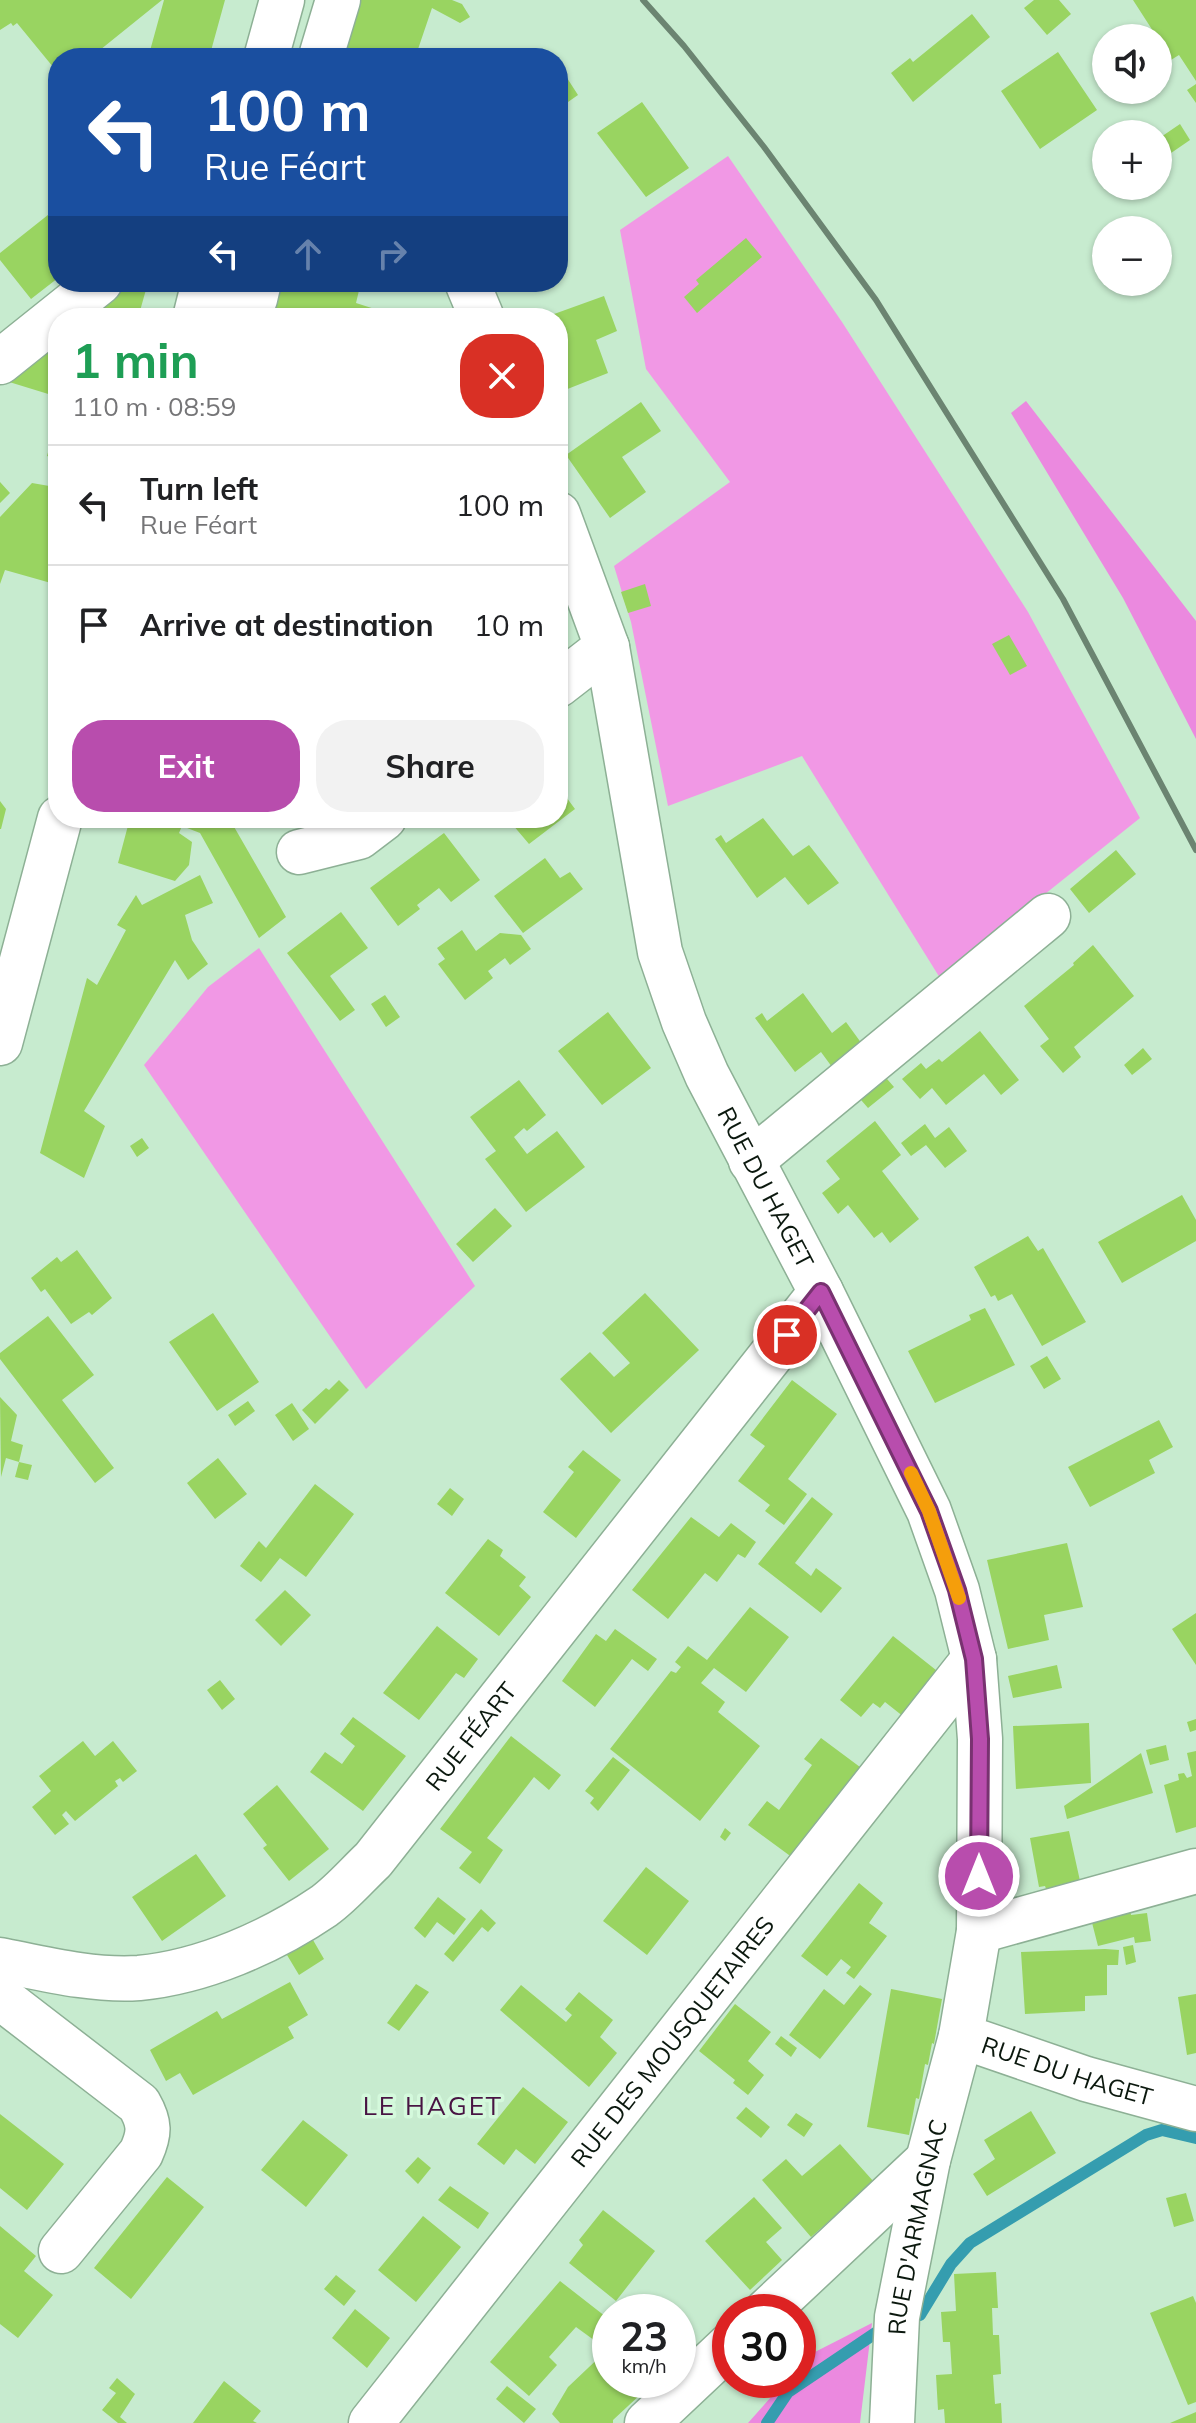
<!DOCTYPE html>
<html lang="en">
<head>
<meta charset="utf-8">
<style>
  body { margin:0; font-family:Mulish,sans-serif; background:#f2f2f2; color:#202124; height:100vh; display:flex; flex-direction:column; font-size:30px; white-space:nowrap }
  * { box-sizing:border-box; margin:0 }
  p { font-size:26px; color:#757577 }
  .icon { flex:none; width:44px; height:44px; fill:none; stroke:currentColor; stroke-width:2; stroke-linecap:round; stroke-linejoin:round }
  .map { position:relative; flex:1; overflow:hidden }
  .sheet { position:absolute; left:48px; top:308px; width:520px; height:520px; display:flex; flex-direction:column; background:#fff; border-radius:32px; box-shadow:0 2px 6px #0004 }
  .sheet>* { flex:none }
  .banner { position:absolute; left:48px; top:48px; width:520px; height:244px; border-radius:32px; box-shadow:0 2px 6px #0004; background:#1a4fa0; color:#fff; overflow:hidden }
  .tools { position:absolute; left:1092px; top:24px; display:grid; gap:16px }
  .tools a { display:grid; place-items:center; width:80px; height:80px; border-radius:50%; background:#fff; box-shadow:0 2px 6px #0004; font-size:40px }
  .speed { position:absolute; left:592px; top:2294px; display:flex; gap:16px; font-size:40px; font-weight:700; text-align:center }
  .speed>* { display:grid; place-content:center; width:104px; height:104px; border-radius:50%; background:#fff; box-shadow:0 2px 6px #0004; line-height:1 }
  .speed small { font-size:20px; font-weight:400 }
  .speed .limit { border:12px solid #d22; background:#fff; color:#111 }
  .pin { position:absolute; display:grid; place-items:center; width:68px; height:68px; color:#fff; margin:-34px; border:4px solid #fff; border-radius:50%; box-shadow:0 2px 8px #0007 }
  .me { position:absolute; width:88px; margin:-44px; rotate:0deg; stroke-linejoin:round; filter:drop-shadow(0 0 6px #0008) }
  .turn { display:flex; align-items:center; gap:28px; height:168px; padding:0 24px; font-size:36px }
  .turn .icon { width:104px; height:104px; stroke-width:2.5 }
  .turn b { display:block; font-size:56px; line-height:68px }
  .lanes { display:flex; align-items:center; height:76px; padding:0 24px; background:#0003; justify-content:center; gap:40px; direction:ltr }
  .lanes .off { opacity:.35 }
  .round { display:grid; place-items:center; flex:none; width:84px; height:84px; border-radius:32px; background:#f2f2f2 }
  .headline { display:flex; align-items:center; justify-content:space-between; height:136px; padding:0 24px }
  h1 { font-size:48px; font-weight:700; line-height:60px; color:#1e9e55 }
  .cta { display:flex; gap:16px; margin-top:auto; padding:16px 24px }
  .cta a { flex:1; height:92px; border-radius:32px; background:#b84dad; color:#fff; font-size:32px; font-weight:700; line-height:92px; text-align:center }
  .cta a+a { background:#f2f2f2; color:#202124 }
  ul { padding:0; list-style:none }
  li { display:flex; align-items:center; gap:24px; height:120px; padding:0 24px; border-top:2px solid #e0e0e0 }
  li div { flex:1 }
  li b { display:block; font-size:30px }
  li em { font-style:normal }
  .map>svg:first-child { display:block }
  .green { fill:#f198e5 }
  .forest { fill:#eb89df }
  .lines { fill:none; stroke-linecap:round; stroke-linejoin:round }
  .stream { stroke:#359daf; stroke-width:12 }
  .building { fill:#99d461 }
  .minor-casing { stroke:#8db095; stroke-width:47 }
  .major-casing { stroke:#8db095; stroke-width:47 }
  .minor { stroke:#fff; stroke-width:44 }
  .major { stroke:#fff; stroke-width:44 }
  .rail { stroke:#6b8471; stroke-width:6 }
  .route-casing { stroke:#783270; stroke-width:20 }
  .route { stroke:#b84dad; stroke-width:14 }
  .slow { stroke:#f59e0b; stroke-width:14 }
  .labels { text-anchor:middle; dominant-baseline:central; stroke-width:7; stroke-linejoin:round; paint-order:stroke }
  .street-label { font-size:24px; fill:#0b180e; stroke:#d4f9dc }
  .neighbourhood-label { font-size:26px; letter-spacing:2px; fill:#481443; stroke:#d4f9dc }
</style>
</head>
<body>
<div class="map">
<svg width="1196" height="2423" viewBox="0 0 1196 2423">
  <rect width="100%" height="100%" fill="#c7ebcf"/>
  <path class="green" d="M728,156L842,322L1028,612L1140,818L940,978L802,756L668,806L631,622L614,566L730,482L646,369L620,230Z
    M259,948L475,1286L366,1389L144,1065L208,987Z"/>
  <path class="forest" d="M1026,401L1196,621V739L1123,598L1011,413Z
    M872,2323L860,2423H748L786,2380H798V2367L809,2355Z"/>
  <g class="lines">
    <path class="stream" d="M920,2315L951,2264L970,2243L1146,2135L1162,2130L1196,2138
      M767,2423L788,2392L880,2330"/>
  </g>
  <path class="building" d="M0,0H162L90,58H58V73L17,23L13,26L11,23L0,30Z
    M164,0H225L209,58H148Z
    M353,0H452L462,4L470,17L460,23L432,8L415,58H337Z
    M1034,0H1059L1071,14L1047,35L1024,8Z
    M1133,0H1196V81L1179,55L1166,63L1158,50V38H1150L1148,35L1153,31Z
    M972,14L990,37L913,102L891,73L910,58L913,62Z
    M1058,52L1097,110L1040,149L1001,91Z
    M558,64L578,95L558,109Z
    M1196,84V103L1187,90Z
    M642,102L689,168L646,197L597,133Z
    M1180,124L1190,140L1158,162V139Z
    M58,207V278L31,299L0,260V253Z
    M746,238L762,257L697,313L684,297L699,284L696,280Z
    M132,282H145L147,286L138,318H87Z
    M279,282H361L356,303L384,312L383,318H268Z
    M604,296L617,331L596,340L608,373L565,390L558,372V318H543Z
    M58,340V397L6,381Z
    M641,402L661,431L622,457L646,492L610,518L566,455Z
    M57,411H58V434L51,431Z
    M58,436V460L47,456L51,441Z
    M58,480V585L5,570L0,584V517L32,483L55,487Z
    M0,482L10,493L0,503Z
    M645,584L651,606L628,613L621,592Z
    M1009,635L1027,666L1010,675L992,644Z
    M558,786L575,809L529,844L507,818H558Z
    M0,801L6,809L1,829H0Z
    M130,818H229L286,917L259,938L200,833L182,826L179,833L192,842L189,865L175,881L118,863Z
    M763,818L793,856L809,845L839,883L808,905L785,877L757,898L715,839L721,835L726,843Z
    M444,833L480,880L451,902L439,888L417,905L420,909L398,926L370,888Z
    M1116,850L1136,874L1089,913L1070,889Z
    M545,858L560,878L570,872L583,889L523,933L494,896Z
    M200,875L213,903L185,915L192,940L208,964L188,980L175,960L84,1111L105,1126L84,1178L40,1153L87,978L97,985L126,930L117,925L136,895L142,905Z
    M341,912L368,948L330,976L355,1010L340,1021L287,953Z
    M462,930L476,951L500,933L521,935L531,949L510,965L505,958L488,971L493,978L465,1000L438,964L445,959L437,948Z
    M1093,945L1134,996L1074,1047L1081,1057L1063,1073L1040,1046L1049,1039L1024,1006L1074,965L1073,963Z
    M803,993L832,1033L846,1022L862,1044L832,1067L821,1052L795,1072L755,1018L762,1013L767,1021Z
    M385,995L400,1017L386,1027L371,1004Z
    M608,1012L651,1068L602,1105L558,1051Z
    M980,1031L1019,1080L1001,1095L984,1074L946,1105L932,1088L920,1099L902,1079L921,1063L926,1069L939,1059L942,1062Z
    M1143,1048L1152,1059L1132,1075L1124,1065Z
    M881,1072L894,1087L868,1108L855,1093Z
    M519,1080L546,1115L527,1131L524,1128L514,1137L527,1154L557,1131L585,1167L526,1212L485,1159L496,1151L470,1117Z
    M875,1121L901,1155L882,1171L919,1219L890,1243L882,1232L874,1238L848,1205L838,1214L822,1193L840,1179L826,1161Z
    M925,1124L935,1138L949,1127L967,1151L945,1168L926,1145L911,1156L901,1143Z
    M142,1138L149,1148L137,1157L130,1146Z
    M1182,1195L1196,1220V1241L1122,1283L1098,1242Z
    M495,1208L512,1226L473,1262L456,1244Z
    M1028,1236L1038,1251L1043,1248L1086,1322L1042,1346L1012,1294L998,1301L995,1295L991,1297L974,1267Z
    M77,1250L112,1298L92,1315L89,1312L71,1324L45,1289L41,1292L31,1278L57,1257L61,1262Z
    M645,1293L699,1350L611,1433L560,1379L590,1352L614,1377L630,1363L602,1333Z
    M985,1308L1015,1365L935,1403L908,1351L971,1320L969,1315Z
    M213,1313L259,1382L217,1411L169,1342Z
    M48,1316L94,1375L62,1400L114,1468L95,1483L0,1359V1353Z
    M1047,1356L1061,1379L1044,1389L1030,1366Z
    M339,1380L349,1390L315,1424L302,1410L326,1388L329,1390Z
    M792,1380L837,1414L788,1479L807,1494L784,1525L765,1511L770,1505L738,1481L765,1446L750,1435Z
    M0,1397L17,1415L11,1441L23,1445L19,1462L6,1458L1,1477Z
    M248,1401L255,1411L235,1426L228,1415Z
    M292,1403L309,1429L293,1441L275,1415Z
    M1159,1420L1173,1447L1149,1460L1155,1473L1090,1507L1068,1467Z
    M583,1450L621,1480L576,1538L543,1512L574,1472L568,1467Z
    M218,1458L247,1494L215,1519L187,1483Z
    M19,1462L32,1465L28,1480L15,1477Z
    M315,1484L354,1514L306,1577L280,1558L261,1582L240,1566L259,1541L266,1548Z
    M450,1488L464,1499L452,1516L437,1504Z
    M812,1497L833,1514L795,1563L811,1576L816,1568L842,1588L821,1613L758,1564Z
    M691,1517L719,1537L731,1523L756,1542L745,1558L738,1554L717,1582L705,1573L668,1619L632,1590Z
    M488,1539L503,1550L500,1556L526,1577L519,1586L531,1597L499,1636L445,1593Z
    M1067,1543L1083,1607L1044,1615L1049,1640L1008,1649L987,1560Z
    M285,1590L311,1615L281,1646L255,1620Z
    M750,1607L789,1637L746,1692L714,1668L701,1683L725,1702L718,1712L760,1746L700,1821L610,1749L671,1671L676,1673L681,1667L675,1662L688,1646L707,1660Z
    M1196,1613V1665L1172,1629Z
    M437,1626L478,1659L464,1678L456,1673L419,1720L383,1693Z
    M615,1629L657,1659L648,1671L632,1659L595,1707L562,1681L596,1634L606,1641Z
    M893,1636L941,1674L904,1717L885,1702L880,1708L873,1703L861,1717L840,1700Z
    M1057,1665L1062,1688L1013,1698L1008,1676Z
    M220,1680L235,1699L222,1710L207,1690Z
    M353,1717L406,1756L363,1811L310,1772L325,1752L342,1764L355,1746L340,1734Z
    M1196,1719V1730L1190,1732L1187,1722Z
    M1089,1723L1091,1783L1016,1789L1013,1726Z
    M511,1736L561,1775L549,1790L534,1777L487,1838L503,1850L480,1884L459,1868L472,1852L440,1829Z
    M821,1738L860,1767L843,1789L851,1794L793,1858L748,1825L767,1801L779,1810L812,1765L804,1759Z
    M83,1741L95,1756L113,1741L137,1771L123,1782L120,1778L115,1781L118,1786L75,1821L66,1811L62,1815L69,1824L55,1835L32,1807L51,1791L39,1776Z
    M1166,1745L1169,1760L1150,1765L1146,1750Z
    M1196,1751V1827L1176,1833L1164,1785L1179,1780L1178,1774L1184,1773L1187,1778L1192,1776L1187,1753Z
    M1141,1753L1153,1793L1067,1819L1064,1806Z
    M613,1757L630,1770L598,1811L590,1803L594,1798L585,1791Z
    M277,1785L329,1849L289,1881L263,1848L267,1845L243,1814Z
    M725,1828L731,1833L725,1841L720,1837Z
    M1069,1831L1082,1890L1049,1897L1045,1886L1039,1887L1030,1838Z
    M196,1854L226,1896L162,1941L132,1897Z
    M646,1867L689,1901L647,1955L603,1921Z
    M859,1883L883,1903L869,1923L887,1936L854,1979L846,1973L851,1967L841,1959L827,1976L801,1956Z
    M438,1897L466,1919L454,1935L437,1922L425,1938L414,1928Z
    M1129,1904L1131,1915L1147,1913L1151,1941L1135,1943L1134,1937L1098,1946L1090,1915Z
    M481,1909L496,1923L488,1932L482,1927L453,1962L444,1954Z
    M313,1940L324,1959L299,1975L287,1955Z
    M1133,1945L1136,1962L1126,1965L1123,1947Z
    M1105,1949L1119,1950L1118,1965H1107V1995L1085,1996V2011L1025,2014L1021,1952Z
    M290,1982L308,2015L288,2027L294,2038L193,2095L180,2073L166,2081L150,2050L217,2011L222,2019Z
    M416,1984L429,1992L399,2031L387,2023Z
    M521,1985L566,2022L572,2015L565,2009L579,1992L613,2020L600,2037L617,2053L589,2087L500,2010Z
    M860,1985L872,1994L820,2059L789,2035L824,1989L844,2005Z
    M891,1989L942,1999L934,2044L932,2043L928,2065L925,2064L919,2099L916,2098L909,2135L867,2127Z
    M1196,1994V2053L1187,2055L1178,1997Z
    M735,2004L771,2032L748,2061L764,2075L748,2095L733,2083L735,2080L699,2051Z
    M781,2036L797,2048L791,2057L775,2044Z
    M523,2087L568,2122L535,2164L516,2149L504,2165L477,2144Z
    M746,2107L770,2127L761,2138L736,2118Z
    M1031,2111L1056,2153L987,2196L973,2174L995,2159L984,2140Z
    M796,2113L813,2124L804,2137L787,2125Z
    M0,2114L64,2164L27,2210L0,2188Z
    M303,2120L348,2155L306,2207L261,2170Z
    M840,2144L874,2182L811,2237L762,2180L786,2159L802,2176Z
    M418,2157L431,2168L418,2184L405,2171Z
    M167,2177L204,2207L131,2299L94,2268Z
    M450,2186L489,2213L478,2229L438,2200Z
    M1186,2193L1194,2221L1174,2227L1166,2198Z
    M754,2197L782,2228L766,2242L782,2260L750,2290L705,2241Z
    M603,2210L655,2251L616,2301L569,2263L583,2245L579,2240Z
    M423,2216L461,2247L416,2302L378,2270Z
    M0,2226L36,2256L24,2271L53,2295L18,2338L0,2324Z
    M996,2272L998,2308H992L993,2335H999L1001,2374L993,2375L995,2404L1001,2403L1002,2423H945L944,2409L938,2410L936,2375L952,2374L950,2342H943L941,2312L956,2311L954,2274Z
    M336,2275L356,2291L344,2306L324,2289Z
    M560,2281L610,2320V2328L598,2343L576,2327L549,2357L557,2365L529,2396L490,2362Z
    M1193,2296L1196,2303V2402L1188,2405L1150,2313Z
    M355,2309L390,2338L367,2368L332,2338Z
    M607,2350L610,2353V2380H656L613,2420V2423H560L552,2414L568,2387Z
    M117,2378L135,2394L120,2417L127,2423H118L102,2410L116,2393L109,2388Z
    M224,2381L261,2411L253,2421L257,2423H193Z
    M507,2386L536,2409L524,2423L496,2399Z
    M1196,2412V2423H1170Z"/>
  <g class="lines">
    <defs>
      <g id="minor">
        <path d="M322,53L338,0"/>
        <path d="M467,282L482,318"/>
        <path d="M221,318L255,299L259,282"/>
        <path d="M0,362L100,282"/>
        <path id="s1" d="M558,514L607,647L660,952L684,1022L707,1075L821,1292L929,1511L957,1590L974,1659L980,1739L979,1931L961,2036L1086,2079L1196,2109"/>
        <path d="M558,685L607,647"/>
        <path d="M299,852L359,837L384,818"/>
        <path d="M751,1161L1048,916"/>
        <path d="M979,1931L1196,1871"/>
        <path id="s2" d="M0,1960C45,1969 92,1981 139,1978C203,1972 271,1942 324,1906C342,1893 357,1875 373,1860L821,1292"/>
        <path d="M0,1997L139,2104C150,2123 150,2133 141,2153L61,2251"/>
        <path d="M766,2312L928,2160"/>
        <path id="s3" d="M371,2423L974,1659"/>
        <path d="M647,2423L730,2345"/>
        <path id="s4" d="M892,2423L897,2317L928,2160L961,2036"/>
      </g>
      <path id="major" d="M266,58L282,0
        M195,318L204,282
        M0,1043L60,818"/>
    </defs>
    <use href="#minor" class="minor-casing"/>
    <use href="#major" class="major-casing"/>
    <use href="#minor" class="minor"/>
    <use href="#major" class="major"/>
    <path class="rail" d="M643,0L684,46L764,147L876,300L1063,599L1196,850"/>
  </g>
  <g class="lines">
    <defs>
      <path id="route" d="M787,1335L821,1292L929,1511L957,1590L974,1659L980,1739L979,1876"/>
    </defs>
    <use href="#route" class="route-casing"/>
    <use href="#route" class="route"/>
    <path class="slow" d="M911,1473L929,1511L959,1598"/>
  </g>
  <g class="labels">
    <g class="street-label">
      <text stroke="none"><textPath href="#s1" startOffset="710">RUE DU HAGET</textPath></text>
      <text stroke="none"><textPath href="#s2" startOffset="566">RUE FÉART</textPath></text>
      <text stroke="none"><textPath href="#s3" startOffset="486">RUE DES MOUSQUETAIRES</textPath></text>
      <text stroke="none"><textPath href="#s1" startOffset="1718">RUE DU HAGET</textPath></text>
      <text stroke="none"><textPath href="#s4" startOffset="198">RUE D'ARMAGNAC</textPath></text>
    </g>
    <g class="neighbourhood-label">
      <text x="433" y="2105">LE HAGET</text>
    </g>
  </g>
</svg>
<div class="tools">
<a><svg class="icon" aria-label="sound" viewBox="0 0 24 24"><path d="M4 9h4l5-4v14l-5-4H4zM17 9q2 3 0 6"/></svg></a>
<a>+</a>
<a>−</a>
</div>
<div class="speed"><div>23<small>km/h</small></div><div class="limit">30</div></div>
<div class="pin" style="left:787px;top:1335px;background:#d93025"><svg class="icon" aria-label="arrive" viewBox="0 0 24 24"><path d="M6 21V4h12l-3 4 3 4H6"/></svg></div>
<svg class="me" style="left:979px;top:1876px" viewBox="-20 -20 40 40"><circle r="17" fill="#b84dad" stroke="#fff" stroke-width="3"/><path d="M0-11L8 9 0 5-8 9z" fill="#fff"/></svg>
<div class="banner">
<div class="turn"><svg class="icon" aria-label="left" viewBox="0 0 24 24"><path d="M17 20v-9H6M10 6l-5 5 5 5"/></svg><div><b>100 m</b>Rue Féart</div></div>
<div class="lanes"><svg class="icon" aria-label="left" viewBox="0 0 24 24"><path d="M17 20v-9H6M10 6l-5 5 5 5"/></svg><svg class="icon off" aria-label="ahead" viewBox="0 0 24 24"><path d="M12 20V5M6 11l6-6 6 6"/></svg><svg class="icon off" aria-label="right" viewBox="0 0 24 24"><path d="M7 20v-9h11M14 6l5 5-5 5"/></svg></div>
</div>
<section class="sheet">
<div class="headline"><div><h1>1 min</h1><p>110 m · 08:59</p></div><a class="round" style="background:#d93025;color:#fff"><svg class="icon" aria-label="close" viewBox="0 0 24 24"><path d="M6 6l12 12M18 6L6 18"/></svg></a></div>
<ul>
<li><svg class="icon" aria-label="left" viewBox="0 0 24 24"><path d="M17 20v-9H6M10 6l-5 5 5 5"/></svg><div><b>Turn left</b><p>Rue Féart</p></div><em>100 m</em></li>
<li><svg class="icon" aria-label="arrive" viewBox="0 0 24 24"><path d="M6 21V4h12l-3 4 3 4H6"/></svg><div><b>Arrive at destination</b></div><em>10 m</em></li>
</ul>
<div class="cta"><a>Exit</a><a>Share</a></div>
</section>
</div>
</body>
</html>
